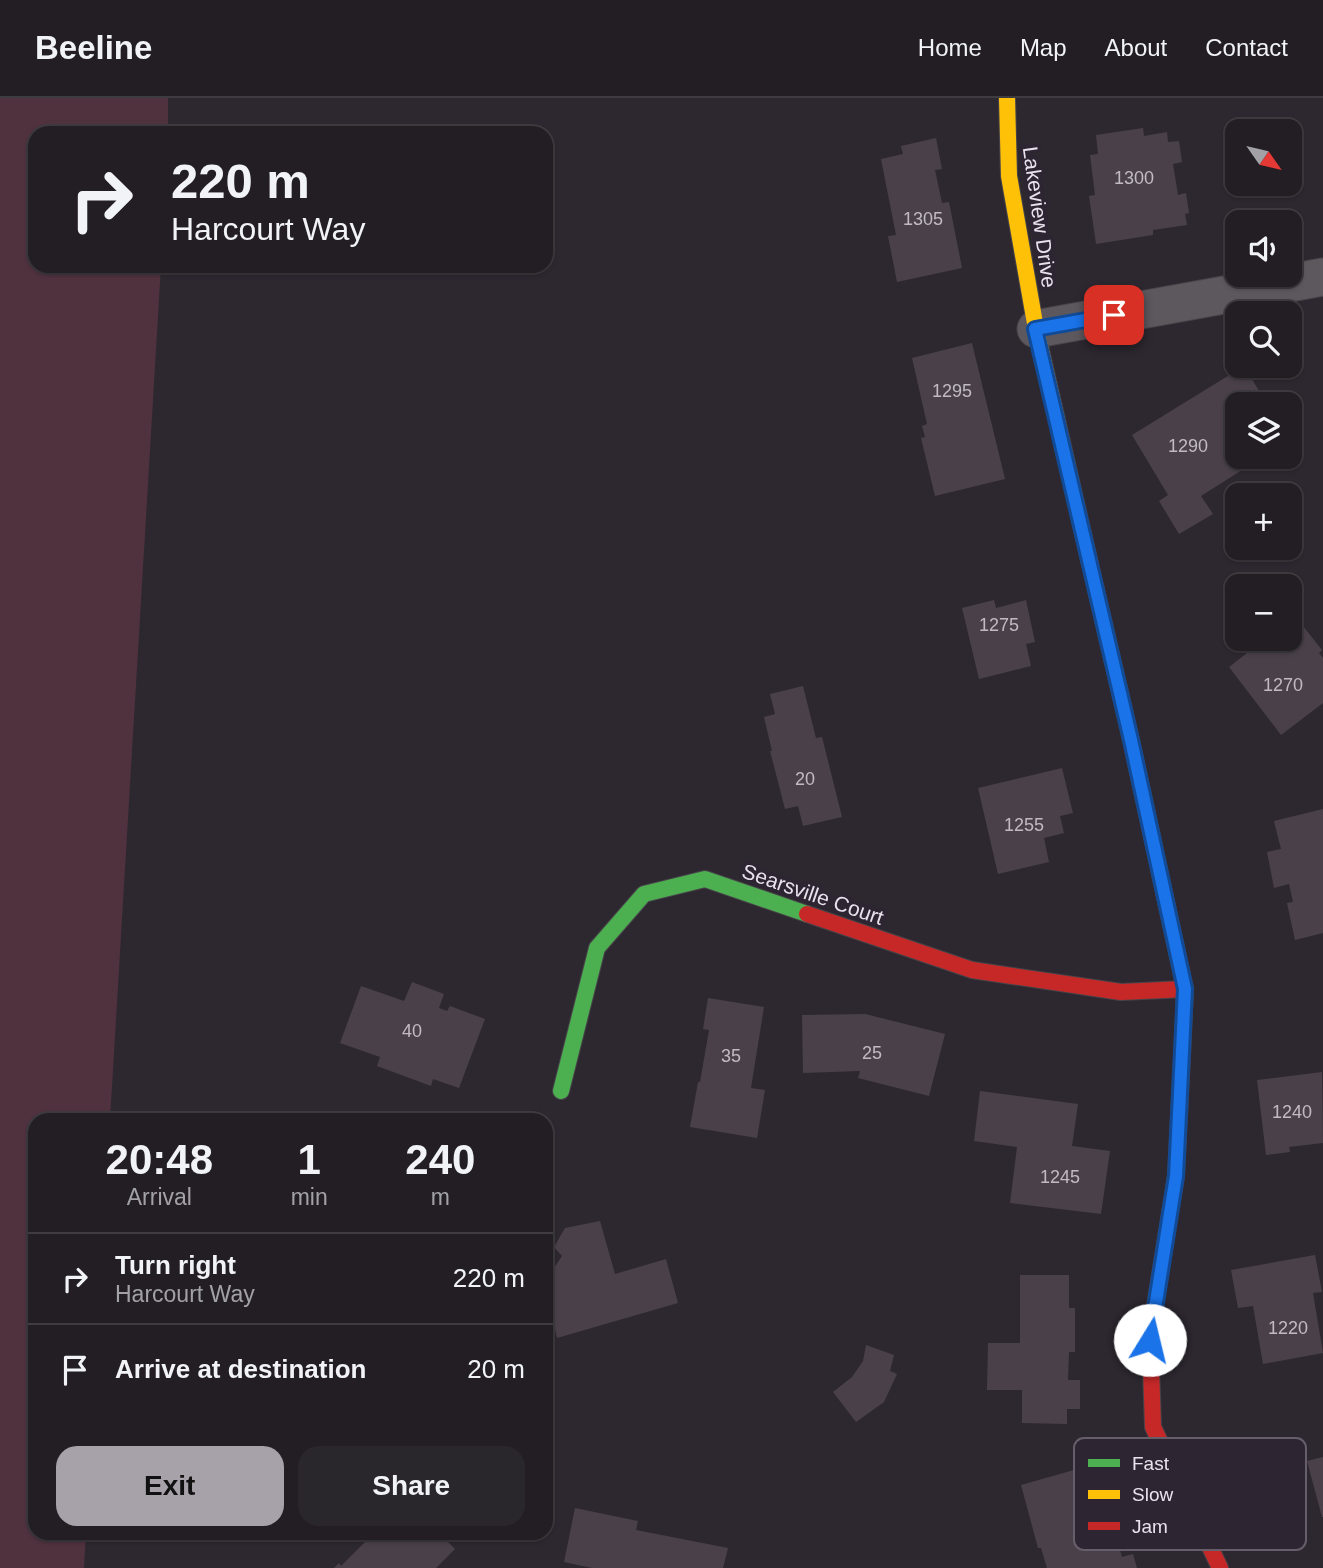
<!DOCTYPE html>
<html lang="en">
<head>
<meta charset="utf-8">
<style>
  body { margin:0; font-family:Helvetica,sans-serif; background:#2a272c; color:#f1f3f6; height:100vh; display:flex; flex-direction:column; font-size:26px; white-space:nowrap }
  * { box-sizing:border-box; margin:0 }
  p { font-size:23px; color:#a2a2a6 }
  .icon { flex:none; width:38px; height:38px; fill:none; stroke:currentColor; stroke-width:2; stroke-linecap:round; stroke-linejoin:round }
  .map { position:relative; flex:1; overflow:hidden }
  .panel { position:absolute; left:28px; top:1015px; width:525px; height:427px; display:flex; flex-direction:column; background:#221e24; border-radius:21px; box-shadow:0 2px 5px #0004,0 0 0 2px #3f3c41 }
  .panel>* { flex:none }
  .guide { position:absolute; left:28px; top:28px; width:525px; height:147px; border-radius:21px; box-shadow:0 2px 5px #0004,0 0 0 2px #3f3c41; background:#221e24; color:#f1f3f6; overflow:hidden }
  .needle { width:46px; rotate:124deg }
  .tools { position:absolute; left:1225px; top:21px; display:grid; gap:14px }
  .tools a { display:grid; place-items:center; width:77px; height:77px; border-radius:14px; background:#221e24; box-shadow:0 2px 5px #0004,0 0 0 2px #3f3c41; font-size:35px }
  .pin { position:absolute; display:grid; place-items:center; width:60px; height:60px; color:#fff; margin:-30px; border-radius:14px; box-shadow:0 4px 10px #0006 }
  .me { position:absolute; width:77px; margin:-38px; rotate:9deg; stroke-linejoin:round; filter:drop-shadow(0 0 5px #0008) }
  .turn { display:flex; align-items:center; gap:24px; height:147px; padding:0 28px; font-size:32px }
  .turn .icon { width:91px; height:91px; stroke-width:2.5 }
  .turn b { display:block; font-size:49px; line-height:60px }
  .eta { display:flex; justify-content:space-evenly; align-items:center; height:119px; text-align:center }
  .eta b { font-size:42px; font-weight:700; line-height:49px }
  .cta { display:flex; gap:14px; margin-top:auto; padding:14px 28px }
  .cta a { flex:1; height:80px; border-radius:21px; background:#a7a1aa; color:#111; font-size:28px; font-weight:700; line-height:80px; text-align:center }
  .cta a+a { background:#2a272c; color:#f1f3f6 }
  ul { padding:0; list-style:none }
  li { display:flex; align-items:center; gap:21px; height:91px; padding:0 28px; border-top:2px solid #3f3c41 }
  li div { flex:1 }
  li b { display:block; font-size:26px }
  li em { font-style:normal }
  header { display:flex; align-items:center; gap:42px; box-sizing:border-box; height:98px; padding:0 35px; background:#221e24; border-bottom:2px solid #3f3c41 }
  header strong { font-size:33px }
  nav { display:flex; gap:38px; margin-inline-start:auto; font-size:24px }
  .map>svg:first-child { display:block }
  .green { fill:#4f323e }
  .building { fill:#4a404a; fill-rule:evenodd }
  .lines { fill:none; stroke-linecap:round; stroke-linejoin:round }
  .street-casing { stroke:#48444a; stroke-width:39 }
  .fast-casing { stroke:#48444a; stroke-width:18 }
  .slow-casing { stroke:#48444a; stroke-width:18 }
  .jam-casing { stroke:#48444a; stroke-width:18 }
  .street { stroke:#5c585e; stroke-width:37 }
  .fast { stroke:#4caf50; stroke-width:16 }
  .slow { stroke:#ffc107; stroke-width:16 }
  .jam { stroke:#c62828; stroke-width:16 }
  .route-casing { stroke:#114b97; stroke-width:18 }
  .route { stroke:#1a73e8; stroke-width:12 }
  .labels { text-anchor:middle; dominant-baseline:central; stroke-width:7; stroke-linejoin:round; paint-order:stroke }
  .number-label { font-size:18px; fill:#c0bac3 }
  .street-label { font-size:21px; fill:#e8e2eb; stroke:#2e2533 }
  .key { fill:#2e2533; stroke:#665e6a; stroke-width:2 }
  .key-label { font-size:19px; fill:#e8e2eb }
</style>
</head>
<body>
<header>
<strong>Beeline</strong>
<nav><a>Home</a><a>Map</a><a>About</a><a>Contact</a></nav>
</header>
<div class="map">
<svg width="1323" height="1470" viewBox="0 0 1323 1470">
  <rect width="100%" height="100%" fill="#2d2830"/>
  <path class="green" d="M0,0H168V35H35V168H161L110,1022H35V1435H86L84,1470H0Z"/>
  <path class="building" d="M1143,30L1144,38L1167,34L1168,44L1179,43L1182,64L1173,66L1178,97L1186,95L1189,115L1185,116L1187,127L1153,132V137L1096,146L1089,98L1095,97L1090,57L1098,56L1096,37Z
    M936,40L942,71L935,72L942,105L949,104L962,170L897,184L888,138L896,137L881,61L903,56L901,48Z
    M1290,60L1301,61L1299,84L1290,83Z
    M972,245L1005,381L935,398L921,340L925,339L922,328L927,326L912,260Z
    M1244,268L1267,306H1237V359H1241L1236,362L1242,372L1201,398L1213,416L1179,436L1159,403L1168,397L1132,337Z
    M994,502L996,510L1026,502L1035,544L1026,546L1031,568L979,581L962,510Z
    M1295,518L1322,552L1319,555L1323,560V605L1281,637L1229,569L1247,555L1234,538L1237,535V541H1290V522Z
    M803,588L816,640L822,639L842,719L803,728L798,708L785,711L770,653H772L764,619L775,616L770,596Z
    M1062,670L1073,715L1060,718L1064,735L1044,740L1049,764L998,776L978,690Z
    M1323,711V835L1295,842L1287,805L1293,804L1289,786L1274,790L1267,754L1281,751L1274,723Z
    M412,884L444,896L439,910L447,913L450,908L485,921L459,990L433,981L431,988L377,968L380,959L340,945L361,888L404,903Z
    M708,900L764,909L751,990L765,992L757,1040L690,1029L698,984H700L709,932L703,931Z
    M865,916L945,936L929,998L858,980L860,973L803,975L802,917Z
    M1322,974L1323,1045L1289,1049L1290,1054L1266,1057L1257,982Z
    M980,993L1078,1006L1072,1048L1110,1053L1101,1116L1010,1105L1017,1049L974,1043Z
    M600,1123L615,1176L666,1161L678,1205L557,1240L546,1193V1182L562,1158L554,1149L565,1130Z
    M1315,1157L1322,1194L1313,1195L1323,1255L1263,1266L1253,1208L1238,1210L1231,1172Z
    M1020,1177H1069V1210H1075V1254H1069L1068,1282H1080V1311H1067V1326L1022,1325V1292H987L988,1245H1020Z
    M866,1247L894,1257L890,1273L897,1276L884,1304L856,1324L833,1294L852,1279L863,1263Z
    M1323,1359V1419H1322L1307,1363Z
    M1095,1366L1122,1459L1133,1456L1137,1470H1047L1041,1450H1038L1021,1387ZM1096,1412L1101,1430L1090,1433L1085,1415Z
    M575,1410L638,1423L636,1432L728,1450L723,1470H592L564,1464Z
    M374,1435H439L455,1451L436,1470H334L339,1465L341,1468Z"/>
  <g class="lines">
    <defs>
      <path id="street" d="M1036,231L1323,179"/>
      <path id="fast" d="M561,993L597,850L644,796L705,781L807,816
        M1150,1239L1176,1078L1182,959"/>
      <path id="slow" d="M1007,0L1009,78L1036,231L1090,466"/>
      <path id="jam" d="M1090,466L1131,642L1185,891L1182,959
        M807,816L972,872L1121,894L1185,891
        M1150,1239L1153,1329L1220,1470"/>
    </defs>
    <use href="#street" class="street-casing"/>
    <use href="#fast" class="fast-casing"/>
    <use href="#slow" class="slow-casing"/>
    <use href="#jam" class="jam-casing"/>
    <use href="#street" class="street"/>
    <use href="#fast" class="fast"/>
    <use href="#slow" class="slow"/>
    <use href="#jam" class="jam"/>
  </g>
  <g class="lines">
    <defs>
      <path id="route" d="M1114,217L1035,231L1131,642L1185,891L1176,1078L1150,1242"/>
    </defs>
    <use href="#route" class="route-casing"/>
    <use href="#route" class="route"/>
  </g>
  <g class="labels">
    <g class="number-label">
      <text x="1134" y="80">1300</text>
      <text x="923" y="121">1305</text>
      <text x="952" y="293">1295</text>
      <text x="1188" y="348">1290</text>
      <text x="999" y="527">1275</text>
      <text x="1283" y="587">1270</text>
      <text x="805" y="681">20</text>
      <text x="1024" y="727">1255</text>
      <text x="412" y="933">40</text>
      <text x="872" y="955">25</text>
      <text x="731" y="958">35</text>
      <text x="1292" y="1014">1240</text>
      <text x="1060" y="1079">1245</text>
      <text x="1288" y="1230">1220</text>
    </g>
    <g class="street-label">
      <text transform="translate(1040 119) rotate(82)">Lakeview Drive</text>
      <text transform="translate(813 796) rotate(19)">Searsville Court</text>
    </g>
  </g>
  <rect x="1074" y="1340" width="232" height="112" rx="10" class="key"/>
  <rect x="1088" y="1361" width="32" height="8" fill="#4caf50"/>
  <rect x="1088" y="1392" width="32" height="9" fill="#ffc107"/>
  <rect x="1088" y="1424" width="32" height="8" fill="#c62828"/>
  <g class="key-label">
    <text x="1132" y="1372">Fast</text>
    <text x="1132" y="1403">Slow</text>
    <text x="1132" y="1435">Jam</text>
  </g>
</svg>
<div class="tools">
<a><svg class="needle" viewBox="-14 -14 28 28"><path d="M0-13l5 13h-10z" fill="#e53935"/><path d="M0 13l5-13h-10z" fill="#a2a2a6"/></svg></a>
<a><svg class="icon" aria-label="sound" viewBox="0 0 24 24"><path d="M4 9h4l5-4v14l-5-4H4zM17 9q2 3 0 6"/></svg></a>
<a><svg class="icon" aria-label="search" viewBox="0 0 24 24"><circle cx="10" cy="10" r="6"/><path d="M15 15l6 6"/></svg></a>
<a><svg class="icon" aria-label="layers" viewBox="0 0 24 24"><path d="M12 4l9 5-9 5-9-5zM3 14l9 5 9-5"/></svg></a>
<a>+</a>
<a>−</a>
</div>
<div class="pin" style="left:1114px;top:217px;background:#d93025"><svg class="icon" aria-label="arrive" viewBox="0 0 24 24"><path d="M6 21V4h12l-3 4 3 4H6"/></svg></div>
<svg class="me" style="left:1150px;top:1242px" viewBox="-20 -20 40 40"><circle r="19" fill="#fff"/><path d="M0-13L10 11 0 6-10 11z" fill="#1a73e8"/></svg>
<div class="guide">
<div class="turn"><svg class="icon" aria-label="right" viewBox="0 0 24 24"><path d="M7 20v-9h11M14 6l5 5-5 5"/></svg><div><b>220 m</b>Harcourt Way</div></div>
</div>
<section class="panel">
<div class="eta">
<div><b>20:48</b><p>Arrival</p></div>
<div><b>1</b><p>min</p></div>
<div><b>240</b><p>m</p></div>
</div>
<ul>
<li><svg class="icon" aria-label="right" viewBox="0 0 24 24"><path d="M7 20v-9h11M14 6l5 5-5 5"/></svg><div><b>Turn right</b><p>Harcourt Way</p></div><em>220 m</em></li>
<li><svg class="icon" aria-label="arrive" viewBox="0 0 24 24"><path d="M6 21V4h12l-3 4 3 4H6"/></svg><div><b>Arrive at destination</b></div><em>20 m</em></li>
</ul>
<div class="cta"><a>Exit</a><a>Share</a></div>
</section>
</div>
</body>
</html>
